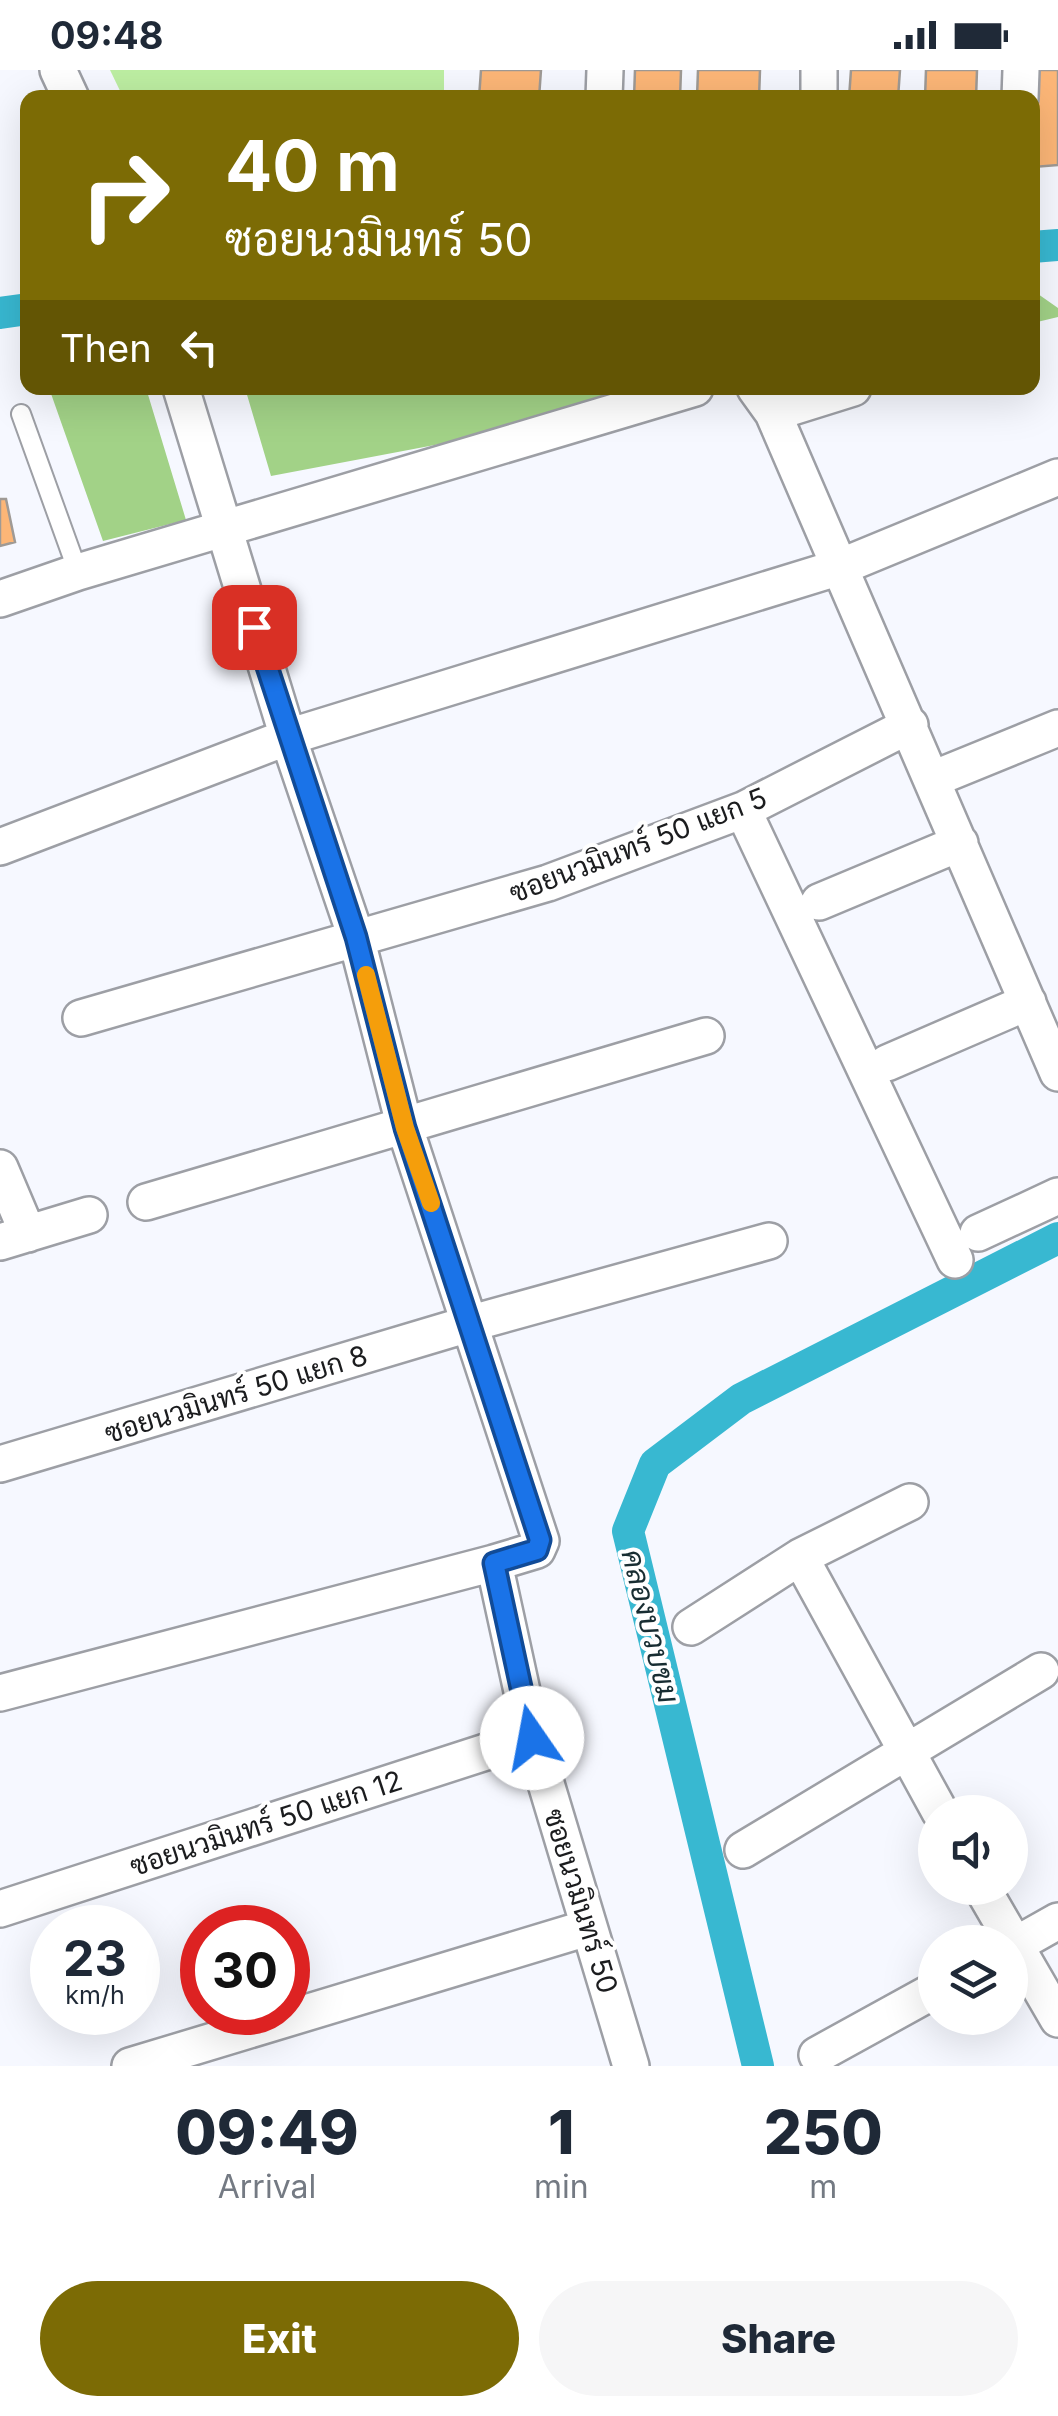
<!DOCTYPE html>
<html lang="en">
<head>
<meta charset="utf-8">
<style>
  body { margin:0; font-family:Inter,Sarabun,sans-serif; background:#f6f6f7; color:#1f2937; height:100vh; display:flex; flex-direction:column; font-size:38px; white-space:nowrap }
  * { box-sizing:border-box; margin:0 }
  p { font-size:32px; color:#747a83 }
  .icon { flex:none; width:55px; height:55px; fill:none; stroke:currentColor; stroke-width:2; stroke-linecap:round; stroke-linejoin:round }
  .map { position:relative; height:1996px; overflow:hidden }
  .side { display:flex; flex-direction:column; background:#fff; flex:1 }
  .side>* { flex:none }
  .hud { position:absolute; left:20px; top:20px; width:1020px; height:305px; border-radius:20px; box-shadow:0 10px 40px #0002; background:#7c6b05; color:#fff; overflow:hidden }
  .controls { position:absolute; left:918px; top:1725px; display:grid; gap:20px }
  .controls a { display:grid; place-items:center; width:110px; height:110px; border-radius:50%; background:#fff; box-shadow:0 10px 40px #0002; font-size:50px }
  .speed { position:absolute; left:30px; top:1835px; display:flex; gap:20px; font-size:50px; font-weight:700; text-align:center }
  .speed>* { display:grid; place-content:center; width:130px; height:130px; border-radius:50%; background:#fff; box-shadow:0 10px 40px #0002; line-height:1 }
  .speed small { font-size:25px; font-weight:400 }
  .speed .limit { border:15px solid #d22; background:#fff; color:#111 }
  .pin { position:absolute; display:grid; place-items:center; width:85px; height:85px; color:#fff; margin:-42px; border-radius:20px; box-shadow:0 5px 15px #0006 }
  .me { position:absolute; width:110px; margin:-55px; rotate:348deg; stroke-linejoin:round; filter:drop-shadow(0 0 8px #0008) }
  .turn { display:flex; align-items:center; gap:35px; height:210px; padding:0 40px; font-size:45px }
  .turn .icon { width:130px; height:130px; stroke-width:2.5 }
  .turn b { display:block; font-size:70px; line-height:85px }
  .then { display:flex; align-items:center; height:95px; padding:0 40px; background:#0003; gap:20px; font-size:38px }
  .eta { display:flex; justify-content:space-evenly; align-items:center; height:170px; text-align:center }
  .eta b { font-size:60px; font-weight:800; line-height:70px }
  .primary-button { display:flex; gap:20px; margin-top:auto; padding:20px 40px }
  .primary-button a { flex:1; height:115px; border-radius:60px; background:#7c6b05; color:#fff; font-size:40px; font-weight:800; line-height:115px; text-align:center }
  .primary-button a+a { background:#f6f6f7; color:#1f2937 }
  .status { display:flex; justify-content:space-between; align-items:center; height:70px; padding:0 50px; background:#fff; direction:ltr }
  .status svg { height:28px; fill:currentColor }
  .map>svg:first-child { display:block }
  .green { fill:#bdeea2 }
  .forest { fill:#a2d287 }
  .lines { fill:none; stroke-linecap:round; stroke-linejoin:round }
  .canal { stroke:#38b8d1; stroke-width:32 }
  .building { fill:#fcb677; stroke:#9f9a95; stroke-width:2.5 }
  .lane-casing { stroke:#9d9fa5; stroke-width:22 }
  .street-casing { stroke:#9d9fa5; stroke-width:40 }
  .lane { stroke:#fff; stroke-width:18 }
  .street { stroke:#fff; stroke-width:35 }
  .route-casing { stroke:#114b97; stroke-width:25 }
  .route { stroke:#1a73e8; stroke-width:18 }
  .slow { stroke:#f59e0b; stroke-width:18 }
  .labels { text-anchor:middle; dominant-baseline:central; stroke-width:8; stroke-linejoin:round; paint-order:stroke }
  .street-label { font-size:28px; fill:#1b1c1e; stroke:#fff }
  .water-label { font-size:30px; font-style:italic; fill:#182d32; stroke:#fff }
</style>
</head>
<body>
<div class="status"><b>09:48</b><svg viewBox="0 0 49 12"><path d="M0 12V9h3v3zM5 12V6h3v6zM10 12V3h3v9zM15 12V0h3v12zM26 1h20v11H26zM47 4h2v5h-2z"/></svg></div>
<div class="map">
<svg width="1058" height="1996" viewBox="0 0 1058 1996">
  <rect width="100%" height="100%" fill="#f6f8ff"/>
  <path class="green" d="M110,0H444V27H123Z"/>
  <path class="forest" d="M1032,224H1038L1058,238V247L1033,253Z
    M49,318H146L186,450L103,471Z
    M245,318H736L271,406Z"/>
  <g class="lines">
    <path class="canal" d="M1032,177L1058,175
      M0,243L28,239
      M758,1996L628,1461L655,1394L741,1329L1058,1168"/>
  </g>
  <path class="building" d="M481,0H541L539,28H479Z
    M635,0H681L680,28H634Z
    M698,0H760L759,28H697Z
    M851,0H900L898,28H849Z
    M926,0H977L976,28H925Z
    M1038,0H1058V95L1034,97Z
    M0,429H6L15,472L0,476Z"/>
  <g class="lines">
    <defs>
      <path id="lane" d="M21,344L78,502"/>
      <path id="street" d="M58,0L71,28
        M604,28L605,0
        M819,28V0
        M1020,28L1021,0
        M181,318L288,667L356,867L405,1058L541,1471L537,1480L494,1493L532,1667L631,1996
        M755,318L773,343L1058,1003
        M773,343L853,318
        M0,529L78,502L695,318
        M933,709L1058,658
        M743,740L955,1190
        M0,777L288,667L840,497L1058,407
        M819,832L960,773
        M81,948L548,813L743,740L910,655
        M887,993L1028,932
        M0,1098L28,1164
        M146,1132L706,966
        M978,1163L1058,1126
        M0,1172L89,1145
        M0,1394L472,1253L769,1171
        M800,1487L940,1742
        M691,1557L800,1487L910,1432
        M0,1623L494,1493
        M743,1780L1041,1601
        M982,1818L1058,1949
        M0,1839L532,1667
        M1010,1878L1058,1851
        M817,1985L935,1920
        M130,1996L587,1858"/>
    </defs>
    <use href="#lane" class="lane-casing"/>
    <use href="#street" class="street-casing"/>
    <use href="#lane" class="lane"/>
    <use href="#street" class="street"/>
  </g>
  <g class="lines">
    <defs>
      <path id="route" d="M254,557L356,867L405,1058L540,1470L537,1480L494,1493L532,1668"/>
    </defs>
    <use href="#route" class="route-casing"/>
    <use href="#route" class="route"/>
    <path class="slow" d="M366,905L405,1058L431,1133"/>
  </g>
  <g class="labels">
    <g class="street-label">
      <text transform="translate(638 775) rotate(-21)">ซอยนวมินทร์ 50 แยก 5</text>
      <text transform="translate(236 1324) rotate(-17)">ซอยนวมินทร์ 50 แยก 8</text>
      <text transform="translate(266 1753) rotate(-18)">ซอยนวมินทร์ 50 แยก 12</text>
      <text transform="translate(581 1831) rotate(73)">ซอยนวมินทร์ 50</text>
    </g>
    <g class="water-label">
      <text transform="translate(651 1556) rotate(76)">คลองบวบขม</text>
    </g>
  </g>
</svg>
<div class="controls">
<a><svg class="icon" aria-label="sound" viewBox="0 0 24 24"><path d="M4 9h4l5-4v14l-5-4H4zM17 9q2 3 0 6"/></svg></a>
<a><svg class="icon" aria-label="layers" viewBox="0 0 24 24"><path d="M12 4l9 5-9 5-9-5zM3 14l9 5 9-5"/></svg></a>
</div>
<div class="speed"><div>23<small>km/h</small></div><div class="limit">30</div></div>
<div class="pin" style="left:254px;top:557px;background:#d93025"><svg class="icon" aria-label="arrive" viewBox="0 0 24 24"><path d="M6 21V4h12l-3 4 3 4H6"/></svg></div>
<svg class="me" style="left:532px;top:1668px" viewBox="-20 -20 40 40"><circle r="19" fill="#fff"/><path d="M0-13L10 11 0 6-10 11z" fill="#1a73e8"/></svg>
<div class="hud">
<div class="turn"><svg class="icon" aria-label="right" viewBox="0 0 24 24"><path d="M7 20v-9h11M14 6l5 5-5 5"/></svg><div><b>40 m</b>ซอยนวมินทร์ 50</div></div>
<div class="then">Then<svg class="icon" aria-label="left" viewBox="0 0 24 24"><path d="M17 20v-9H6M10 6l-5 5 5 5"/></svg></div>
</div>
</div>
<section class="side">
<div class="eta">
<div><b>09:49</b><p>Arrival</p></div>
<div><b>1</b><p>min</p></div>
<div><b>250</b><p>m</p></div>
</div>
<div class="primary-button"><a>Exit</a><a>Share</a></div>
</section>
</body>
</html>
